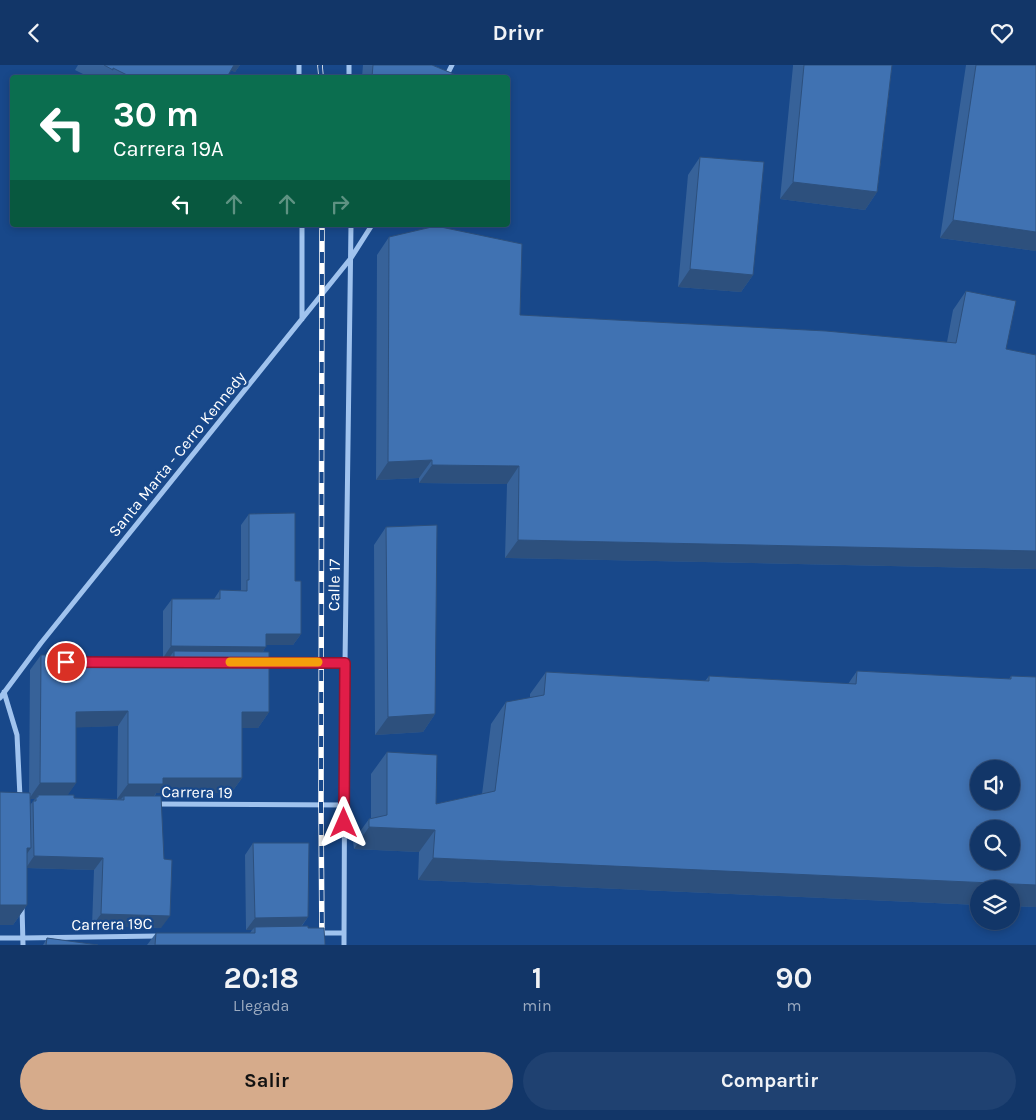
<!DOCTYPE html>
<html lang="es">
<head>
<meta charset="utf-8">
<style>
  body { margin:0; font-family:Karla,sans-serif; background:#1f4171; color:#f1f3f6; height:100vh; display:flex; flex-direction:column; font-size:19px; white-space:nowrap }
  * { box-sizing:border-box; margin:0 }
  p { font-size:16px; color:#9cabc0 }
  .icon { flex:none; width:28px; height:28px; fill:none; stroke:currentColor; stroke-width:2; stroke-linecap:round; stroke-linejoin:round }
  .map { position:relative; height:880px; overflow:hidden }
  .drawer { display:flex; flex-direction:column; background:#123668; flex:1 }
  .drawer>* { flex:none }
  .banner { position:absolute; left:10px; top:10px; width:500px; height:152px; border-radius:5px; box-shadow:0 2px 8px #0003,0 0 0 1px #31507c; background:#0b6e4f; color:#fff; overflow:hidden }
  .buttons { position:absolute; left:970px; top:695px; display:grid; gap:10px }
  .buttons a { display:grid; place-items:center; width:50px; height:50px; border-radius:50%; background:#123668; box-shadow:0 2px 8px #0003,0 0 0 1px #31507c; font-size:25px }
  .pin { position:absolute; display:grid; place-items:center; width:42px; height:42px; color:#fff; margin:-21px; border:2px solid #fff; border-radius:50%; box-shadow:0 1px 5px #0007 }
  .me { position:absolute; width:55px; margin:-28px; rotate:0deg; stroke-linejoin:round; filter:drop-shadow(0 0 4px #0008) }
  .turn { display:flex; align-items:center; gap:18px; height:105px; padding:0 20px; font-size:22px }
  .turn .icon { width:65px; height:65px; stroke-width:2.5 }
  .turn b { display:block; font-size:35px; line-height:42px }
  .lanes { display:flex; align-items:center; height:48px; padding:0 20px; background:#0003; justify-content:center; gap:25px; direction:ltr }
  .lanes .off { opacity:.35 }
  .eta { display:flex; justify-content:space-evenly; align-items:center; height:85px; text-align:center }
  .eta b { font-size:30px; font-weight:700; line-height:35px }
  .button { display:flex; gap:10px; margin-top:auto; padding:10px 20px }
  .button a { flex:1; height:58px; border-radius:30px; background:#d6ab8b; color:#111; font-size:20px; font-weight:700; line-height:58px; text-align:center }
  .button a+a { background:#1f4171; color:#f1f3f6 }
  header { display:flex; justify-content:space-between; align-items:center; height:65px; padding:0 20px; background:#123668; font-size:22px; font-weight:700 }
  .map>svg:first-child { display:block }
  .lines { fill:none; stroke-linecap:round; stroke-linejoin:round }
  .minor { stroke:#a0c3ee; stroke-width:5 }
  .rail-casing { stroke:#fff; stroke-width:5.5 }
  .rail { stroke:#18488a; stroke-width:4; stroke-dasharray:11; stroke-linecap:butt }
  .wall { fill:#376299; fill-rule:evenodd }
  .shaded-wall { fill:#2d507d }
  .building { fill:#4072b2; stroke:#2d507d; fill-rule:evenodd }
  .route-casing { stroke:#92132f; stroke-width:12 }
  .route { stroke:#e11d48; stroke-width:9 }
  .slow { stroke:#f59e0b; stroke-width:9 }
  .labels { text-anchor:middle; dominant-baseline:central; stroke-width:4.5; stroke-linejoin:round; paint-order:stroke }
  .street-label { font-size:16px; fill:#fff; stroke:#18488a }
</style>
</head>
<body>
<header><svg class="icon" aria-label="back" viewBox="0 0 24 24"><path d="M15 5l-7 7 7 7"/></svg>Drivr<svg class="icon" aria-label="heart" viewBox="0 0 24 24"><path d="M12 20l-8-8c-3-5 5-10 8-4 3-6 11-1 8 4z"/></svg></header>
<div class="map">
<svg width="1036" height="880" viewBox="0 0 1036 880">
  <rect width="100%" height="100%" fill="#18488a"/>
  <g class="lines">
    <path class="minor" d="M299,0V12
      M349,0V12
      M446,12L452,0
      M302,254V160
      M263,597L345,598
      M4,627L17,670L20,732
      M0,633L41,578L351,193L372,160
      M155,739L344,740
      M22,841L23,880
      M319,868H344
      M0,873H23L158,871
      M344,880L345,598L351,160"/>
    <defs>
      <path id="rail" d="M320,0L321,12
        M322,880L321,740L322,160"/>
    </defs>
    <use href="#rail" class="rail-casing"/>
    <use href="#rail" class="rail"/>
  </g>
  <path class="wall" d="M78,0H240L235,7L231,5L227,12H89L75,5Z
    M363,0H432L461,12H362Z
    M793,0H892L877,127L865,145L780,134L793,1Z
    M966,0H1036V186L940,173Z
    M700,92L753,210L741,227L678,222L688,110Z
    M389,172L520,250L947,277L953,245L966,226L1006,284L1036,290V504L505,493L507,419L419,418V413L376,415L377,190Z
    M249,449L295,516L301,569L293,580H266L263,587L269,647L258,663H242V713L231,728H156L155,731L161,863L92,861L94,805L27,803V840L13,860L29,728L30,605L41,590L76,596L169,593H163V546L172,534H214L220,525L240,526L241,525V460ZM118,661L117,734L74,733L67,730L76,718V662ZM30,734H35L30,740Z
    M386,462L435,649L423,667L375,670L374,480Z
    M857,606L1009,614L1011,611L1036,612V842L1011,841L979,824V840L418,815L419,787L354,784L353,776L369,754L371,753V709L387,687L436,739L482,729L491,659L506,637L530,633V629L546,607L705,616L709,611L848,619Z
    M253,778L308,852L302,861L308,863L325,880H147L156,868H250L252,865H246L245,790Z
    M47,873L98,880H43Z"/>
  <path class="shaded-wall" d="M232,0H240L235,7L229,5Z
    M793,117L877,127L865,145L780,134Z
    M953,155L1036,167V186L940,173Z
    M690,204L753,210L741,227L678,222Z
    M432,395L419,413L376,415L388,397Z
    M432,400L519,401L507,419L419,418Z
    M518,475L1036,486V504L505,493Z
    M266,569H301L293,580H258Z
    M171,581L266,582L258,593L174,586L169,593H163Z
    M128,646L118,661L65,663L76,647Z
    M242,647H269L258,663H231Z
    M435,649L423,667L375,670L388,652Z
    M163,713H242L231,728H156L152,734L124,731L121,734H117L128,719Z
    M40,718H76L65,734L38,732V730L35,734H29Z
    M369,762L435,765L419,787L354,784Z
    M27,783H31L17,803Z
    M34,791L103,793L94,805L26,803Z
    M433,793L1036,820V842L1011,841V824H979V840L418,815Z
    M0,840H27L13,860H0Z
    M101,849L170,851L161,863L92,861Z
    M308,852L299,864L255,862L252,865H246L255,853Z"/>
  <path class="building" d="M104,0H234L227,12H131L113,3V5Z
    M373,0H432L461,12H372Z
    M804,0H892L877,127L793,117Z
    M976,0H1036V167L953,155Z
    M508,33L511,35L508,43Z
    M700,92L764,97L753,210L690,204Z
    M436,161L522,179L520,250L826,266L956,278L966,226L1016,236L1006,284L1036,290V486L518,475L519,401L432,400V395L388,397L389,172Z
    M295,448V516H301V569H266V582L171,581L172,534H220V525L247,526V515H249V449Z
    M437,460L435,649L388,652L386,462Z
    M174,586L269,587V647H242V713H163V719H128V646L76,647V718H40L41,590L76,589V596L174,593Z
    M857,606L1011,614V611L1036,612V820L433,793L435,765L369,762V754L387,750V687L437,690L436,739L495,726L506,637L544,630L546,607L709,616V611L856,619ZM979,704H1011V736H979ZM979,764H1011V796H979Z
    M0,727L30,728L31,783H27V840H0Z
    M38,730H74V733L124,735V731H161L164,794L172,795L170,851L101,849L103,793L34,791L33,736H36V732H38Z
    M253,778H309L308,852L255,853Z
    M308,861V863H324L325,880H155L156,868H255V862Z
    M47,873L98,880H46Z"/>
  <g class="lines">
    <defs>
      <path id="route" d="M66,597L345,598L344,758"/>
    </defs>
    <use href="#route" class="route-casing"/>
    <use href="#route" class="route"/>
    <path class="slow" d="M230,597H318"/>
  </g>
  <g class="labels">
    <g class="street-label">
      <text transform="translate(177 389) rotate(-51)">Santa Marta - Cerro Kennedy</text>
      <text transform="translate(334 520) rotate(-89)">Calle 17</text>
      <text transform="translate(197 727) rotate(1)">Carrera 19</text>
      <text transform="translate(112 859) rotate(-1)">Carrera 19C</text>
    </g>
  </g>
</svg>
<div class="buttons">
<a><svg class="icon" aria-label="sound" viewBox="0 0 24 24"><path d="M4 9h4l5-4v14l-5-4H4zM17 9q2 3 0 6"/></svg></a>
<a><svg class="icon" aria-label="search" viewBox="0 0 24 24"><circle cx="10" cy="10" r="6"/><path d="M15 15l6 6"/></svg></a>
<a><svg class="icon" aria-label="layers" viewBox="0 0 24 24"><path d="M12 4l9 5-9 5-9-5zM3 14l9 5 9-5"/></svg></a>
</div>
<div class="pin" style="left:66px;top:597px;background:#d93025"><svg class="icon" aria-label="arrive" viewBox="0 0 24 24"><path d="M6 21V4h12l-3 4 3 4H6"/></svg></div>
<svg class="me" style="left:344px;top:758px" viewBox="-20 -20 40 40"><path d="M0-17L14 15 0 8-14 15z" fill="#e11d48" stroke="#fff" stroke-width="4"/></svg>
<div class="banner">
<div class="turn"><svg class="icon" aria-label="left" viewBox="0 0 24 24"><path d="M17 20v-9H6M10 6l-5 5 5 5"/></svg><div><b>30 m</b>Carrera 19A</div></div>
<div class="lanes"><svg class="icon" aria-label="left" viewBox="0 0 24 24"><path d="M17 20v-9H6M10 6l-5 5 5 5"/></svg><svg class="icon off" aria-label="ahead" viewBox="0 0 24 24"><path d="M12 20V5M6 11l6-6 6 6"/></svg><svg class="icon off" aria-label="ahead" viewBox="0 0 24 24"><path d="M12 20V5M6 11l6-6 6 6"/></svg><svg class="icon off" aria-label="right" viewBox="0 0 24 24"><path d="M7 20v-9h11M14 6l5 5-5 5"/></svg></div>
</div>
</div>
<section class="drawer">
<div class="eta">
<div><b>20:18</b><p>Llegada</p></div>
<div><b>1</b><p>min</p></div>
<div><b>90</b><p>m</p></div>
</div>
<div class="button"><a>Salir</a><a>Compartir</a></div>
</section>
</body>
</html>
